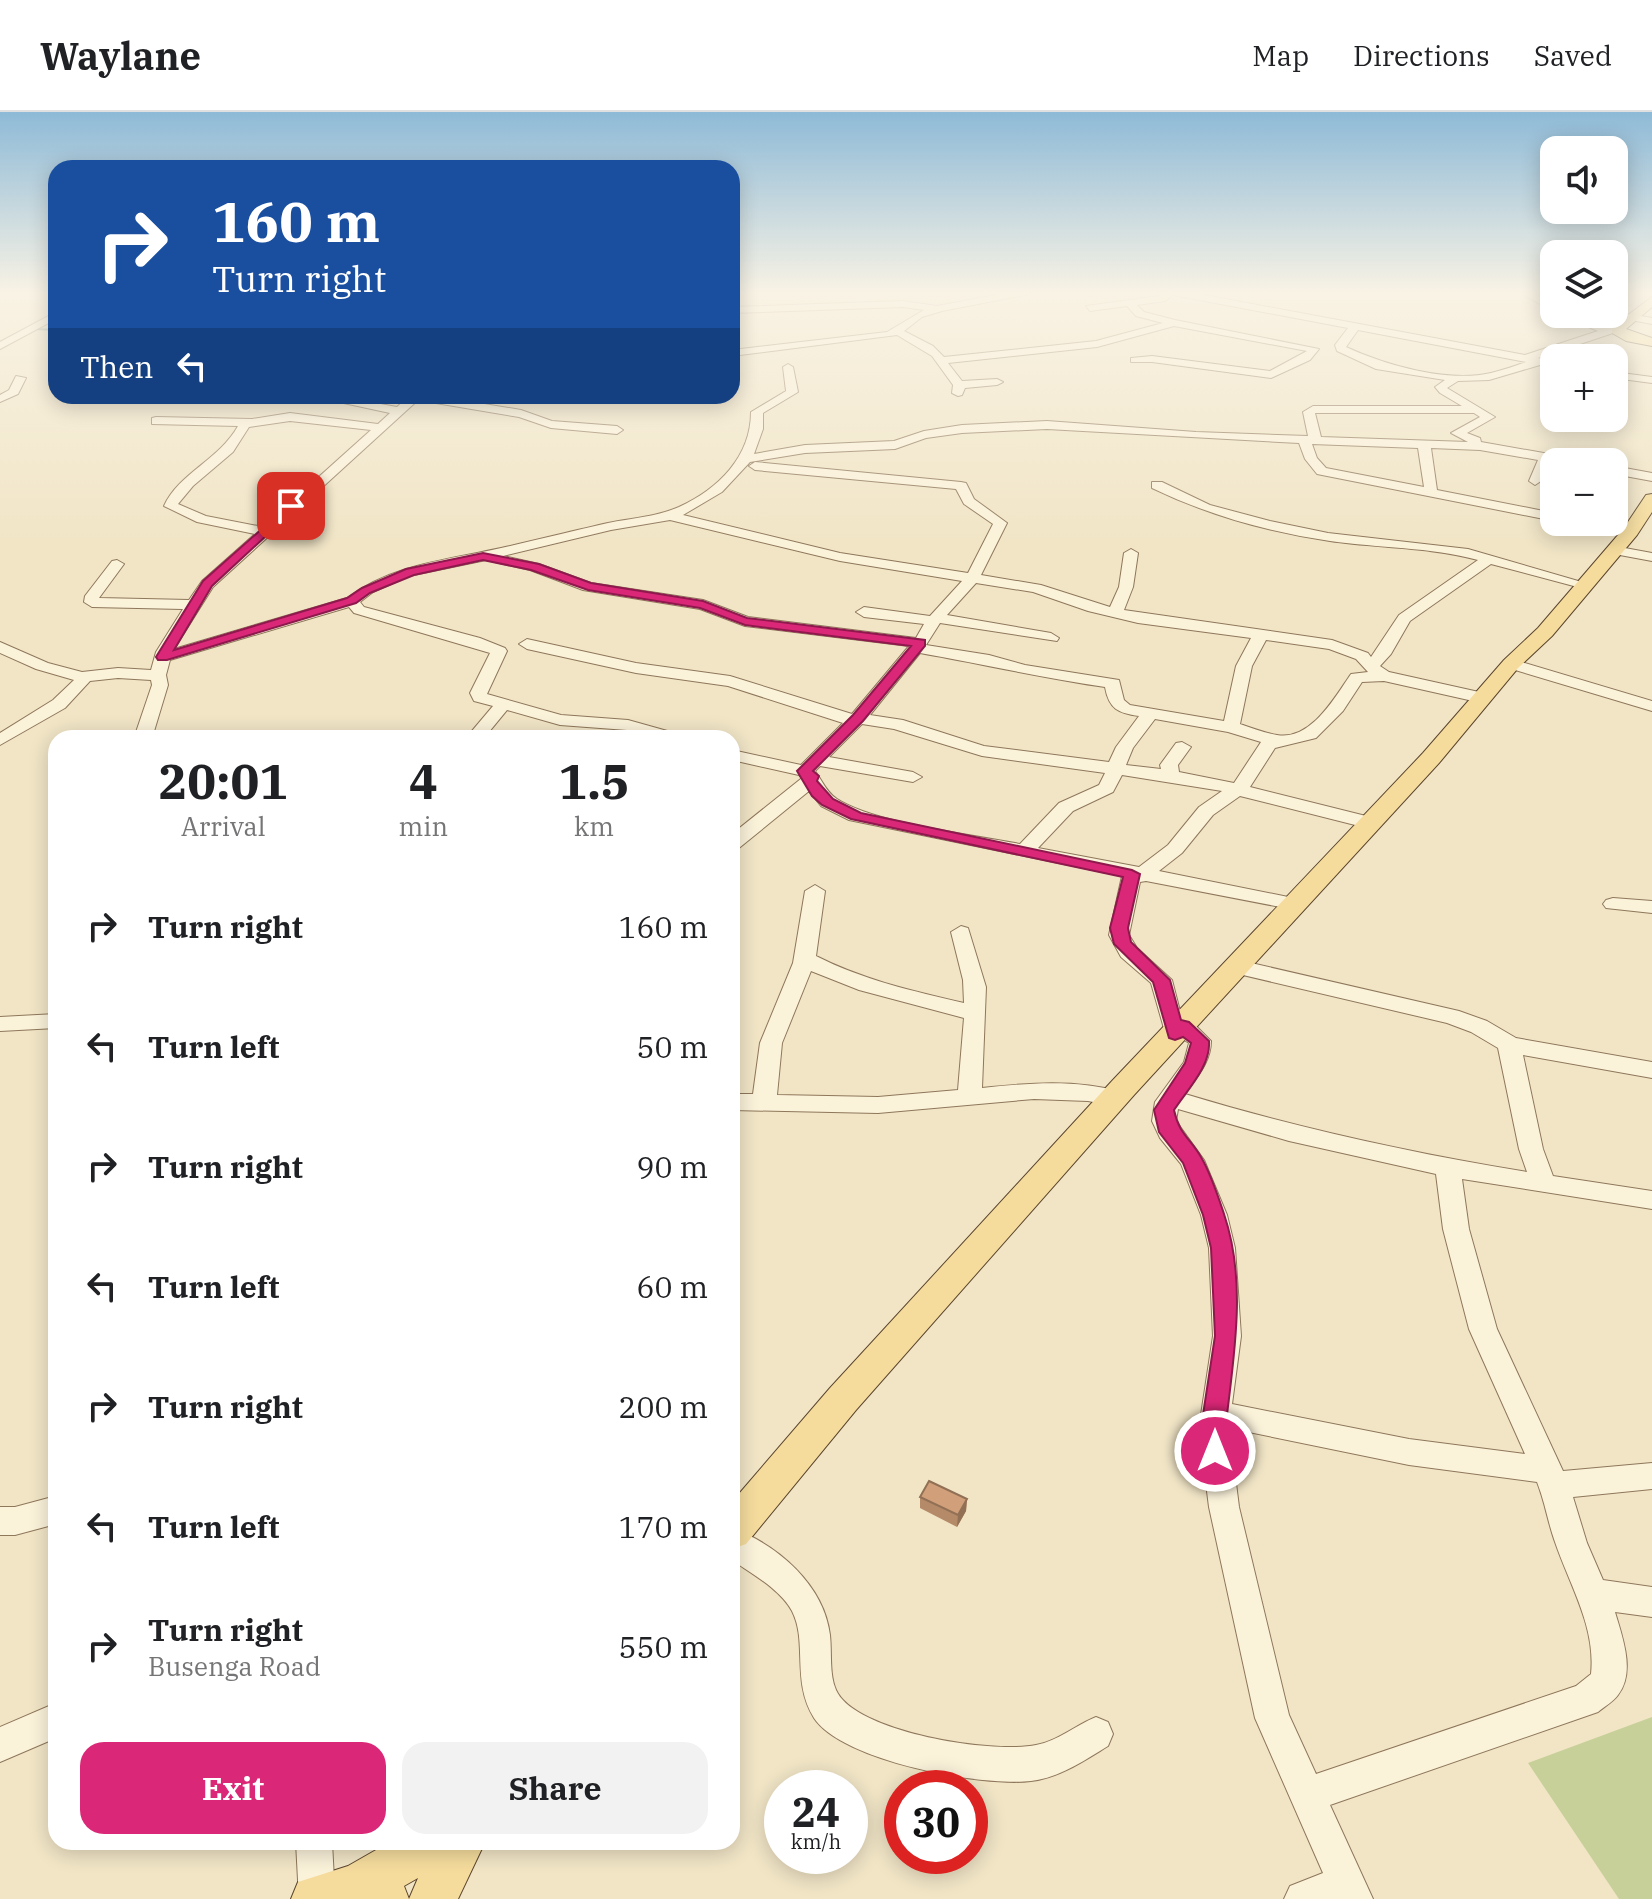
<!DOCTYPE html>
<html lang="en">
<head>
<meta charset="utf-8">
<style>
  body { margin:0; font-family:"IBM Plex Serif",serif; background:#f2f2f2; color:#202124; height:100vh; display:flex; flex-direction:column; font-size:30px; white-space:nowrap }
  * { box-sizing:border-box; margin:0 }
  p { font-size:26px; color:#757577 }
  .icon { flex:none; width:44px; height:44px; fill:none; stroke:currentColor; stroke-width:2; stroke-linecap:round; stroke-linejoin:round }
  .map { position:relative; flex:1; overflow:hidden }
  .panel { position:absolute; left:48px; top:618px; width:692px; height:1120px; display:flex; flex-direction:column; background:#fff; border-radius:24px; box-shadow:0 4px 20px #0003 }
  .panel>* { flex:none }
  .guide { position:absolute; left:48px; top:48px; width:692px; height:244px; border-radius:24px; box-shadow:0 4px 20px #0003; background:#1a4fa0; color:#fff; overflow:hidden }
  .controls { position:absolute; left:1540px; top:24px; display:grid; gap:16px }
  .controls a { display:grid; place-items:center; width:88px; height:88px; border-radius:16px; background:#fff; box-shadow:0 4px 20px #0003; font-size:40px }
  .speed { position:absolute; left:764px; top:1658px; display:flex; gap:16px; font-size:40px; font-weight:700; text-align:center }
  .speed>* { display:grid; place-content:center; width:104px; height:104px; border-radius:50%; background:#fff; box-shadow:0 4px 20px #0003; line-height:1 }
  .speed small { font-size:20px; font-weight:400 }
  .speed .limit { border:12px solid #d22; background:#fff; color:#111 }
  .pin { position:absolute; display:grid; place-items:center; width:68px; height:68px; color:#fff; margin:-34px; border-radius:16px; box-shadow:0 4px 12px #0006 }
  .me { position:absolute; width:88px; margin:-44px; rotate:0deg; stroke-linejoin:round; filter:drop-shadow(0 0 6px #0008) }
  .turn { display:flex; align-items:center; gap:28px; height:168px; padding:0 32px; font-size:36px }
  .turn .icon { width:104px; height:104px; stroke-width:2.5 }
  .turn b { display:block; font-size:56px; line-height:68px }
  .then { display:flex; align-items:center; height:76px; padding:0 32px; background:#0003; gap:16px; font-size:30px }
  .eta { display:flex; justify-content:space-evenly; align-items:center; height:136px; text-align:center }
  .eta b { font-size:48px; font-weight:700; line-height:56px }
  .primary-button { display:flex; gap:16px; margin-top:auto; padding:16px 32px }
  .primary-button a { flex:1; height:92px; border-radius:24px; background:#db2777; color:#fff; font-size:32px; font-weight:700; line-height:92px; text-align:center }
  .primary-button a+a { background:#f2f2f2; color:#202124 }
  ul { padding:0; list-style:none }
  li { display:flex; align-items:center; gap:24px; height:120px; padding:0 32px }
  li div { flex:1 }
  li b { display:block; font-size:30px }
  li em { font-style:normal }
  header { display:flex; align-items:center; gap:48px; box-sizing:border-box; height:112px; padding:0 40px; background:#fff; border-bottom:2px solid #e0e0e0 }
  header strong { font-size:38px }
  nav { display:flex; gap:44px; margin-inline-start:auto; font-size:28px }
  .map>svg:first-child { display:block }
  .green { fill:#c8d099 }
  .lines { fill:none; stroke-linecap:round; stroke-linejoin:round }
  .stream { stroke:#6d948b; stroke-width:2 }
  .minor-casing { stroke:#8e775a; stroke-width:2 }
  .major-casing { stroke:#5c452e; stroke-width:2 }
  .minor { fill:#fbf2da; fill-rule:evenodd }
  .major { fill:#f5dc9d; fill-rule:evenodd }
  .wall { fill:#b48a69 }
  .shaded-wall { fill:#927055 }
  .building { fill:#d1a07a; stroke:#927055; stroke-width:2 }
  .route { fill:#db2777; stroke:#8e194d; stroke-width:2 }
</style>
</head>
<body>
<header>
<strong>Waylane</strong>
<nav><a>Map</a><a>Directions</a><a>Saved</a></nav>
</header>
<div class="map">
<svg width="1652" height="1787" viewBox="0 0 1652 1787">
  <rect width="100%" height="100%" fill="#f1e5c6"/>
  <path class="green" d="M1652,1605V1787H1619L1528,1651Z"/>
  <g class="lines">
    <path class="stream" d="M35,217L56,218"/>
    <defs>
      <path id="minor" d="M1012,180H1040L942,199L922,205L904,219L933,234L944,245L1096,229L1163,211L1136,204L1127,194L1090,199L1086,194L1159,184L1165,180H1188L1525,243L1598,219L1558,202H1572L1622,218L1538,246L1554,249V255L1540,253L1489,268L1458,269L1447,276L1495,305L1467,321L1480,326L1481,330L1572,346L1578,350H1549L1541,369L1535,373L1529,369L1538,348L1480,338L1431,336L1437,378L1554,401V409L1317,362L1305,347L1299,331L1047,317L962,321L926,326L895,337L805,341L750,350L722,380L683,403L840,441L968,461L993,412L964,392L956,377L755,358L749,354L755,350L961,370L966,371L974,387L1007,411L981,463L1041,473L1110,495L1119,475L1124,441L1131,437L1138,441L1133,475L1124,498L1332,528L1368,541L1371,545L1399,503L1478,448C1430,435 1378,436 1330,429C1268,420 1208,403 1152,376V370H1162L1210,393L1270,409L1328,421L1468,437L1592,473L1585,477L1491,452L1410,509L1391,542L1380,554L1389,560L1488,582L1490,586L1488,590L1482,591L1384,569L1362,570L1343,599L1316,626L1275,636L1250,675L1378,707L1380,711L1378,715L1371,717L1240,684L1213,703L1182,741L1159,759L1303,788L1306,792L1303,796L1296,798L1146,769L1140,770L1129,823L1137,836L1172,868L1182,907L1191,909L1211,929C1211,950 1196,966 1185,982C1297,1016 1411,1041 1527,1060L1519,1037L1498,936L1471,920L1447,911L1230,860L1227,855L1230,850L1238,848L1459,899L1487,909L1516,926L1652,950V966L1523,943L1543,1037L1553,1064L1652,1079V1097L1462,1067L1469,1117L1497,1217L1563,1359L1652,1351V1377L1573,1385L1587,1431L1603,1468L1652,1475V1505L1615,1500C1622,1524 1636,1560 1618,1583C1614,1589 1604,1595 1598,1600L1330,1693L1373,1787H1284L1290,1774L1323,1761L1255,1606L1209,1395L1199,1316L1213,1224L1209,1136L1201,1103L1181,1052L1160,1026L1152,1009L1155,990L1184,950L1189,931L1183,927L1175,929L1167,927L1151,871L1121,845L1109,823L1122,764L849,708L821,694L809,679L739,736L732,738V722L802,666L799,663L732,648V638L801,653L843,611L728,574L636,561L527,537L519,532L527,527L636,551L730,564L852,602L909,534L745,514L700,497L583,478L530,458L486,448L409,464L373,480L360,490L364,495L480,526L505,536L507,539L487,582L561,603L628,608L678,622L681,626H653L627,618L560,613L507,598L484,626H466L493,594L474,589L470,581L490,541L354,501L349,495L170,548L166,563L168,573L152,626H134L152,573L151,568L118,566L90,569L65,596L0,633V621L53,588L74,568L36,557L0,541V530L48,551L82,560L118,556L151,558L156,540L183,497L92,495L84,490L85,484L112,449L117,448L124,452L99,486L189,488L202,469L255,422L197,410L164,394C179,361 219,348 238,314L152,312V306L156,305L252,307L290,301L378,312L390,301L311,284H336L397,295L409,284H436L521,298L552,309L617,314L623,318L617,322L551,316L519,305L418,288L213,475L174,537L347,486C393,452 447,448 501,436C537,428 572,419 608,411C632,406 656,405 679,395C718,377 751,345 751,300L786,279L783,255L788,252L793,255L798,280L763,301V317L754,342L805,333L894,329L924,319L962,313L1047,309L1196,320L1308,324L1303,300L1313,294H1462L1440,281L1435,275L1445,268L1376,257L1337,239L1335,233L1348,216L1173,183L1165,189L1137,193L1144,200L1175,208L1319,237L1310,248L1271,266L1152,250H1131V246L1152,244L1270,259L1307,239L1174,214L1097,235L948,251L962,269L997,267L1003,270L997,273L965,276L962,283L958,284L952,281L953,273L932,244L897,223L732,244V238L887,220L924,198L903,195L732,201V195L903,189L937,194ZM1358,218L1526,250C1515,254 1503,258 1491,261C1447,271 1385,253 1346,235ZM1315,301H1474L1480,305L1451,321L1468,330L1321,325ZM290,309L371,318L263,415L206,404L178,392L193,374L233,340L249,315ZM1312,332L1418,336L1424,375L1326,356L1317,346ZM670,408L840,449L962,469L930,504L864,495L856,500L864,505L924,512L916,526L748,505L703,488L591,471L539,452L503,444L611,418ZM976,471L1033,480L1088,499L1138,511L1251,526L1236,554L1224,609L1130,593L1124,588L1119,568L1025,553L989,543L926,533L940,511L1057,529L1059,526L1051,521L947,503ZM1266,528L1329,537L1356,547L1368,560L1351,562C1335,585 1311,629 1277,623C1265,621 1252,616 1240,612L1252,554ZM920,541C982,552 1043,566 1105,575C1109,597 1118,601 1139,604L1116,635L1109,650L984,634L903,608L870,603ZM1155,607L1228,620L1261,630L1234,671L1179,660L1178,653L1191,635L1182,630L1176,631L1160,653L1161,657L1126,653L1133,636ZM862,612L894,617L982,644L1105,661L1099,673L1059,691L1020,732C973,723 874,711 837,687C826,680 822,668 815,659L820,654L913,670L922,665L913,660L829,645ZM1122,663L1222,679L1199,695L1168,733L1139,755L1038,736L1073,699L1113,680ZM1178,997L1289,1029L1436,1062L1443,1117L1469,1217L1525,1342L1409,1327L1232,1292L1241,1224L1235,1136L1227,1103L1204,1048L1176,1009ZM1229,1316L1409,1353L1537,1370C1545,1390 1548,1411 1555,1430C1570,1474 1596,1515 1591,1562L1576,1574L1316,1662L1289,1603L1239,1395Z
        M1519,180H1531L1554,193V200Z
        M56,200V207L0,237V230Z
        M1630,202L1652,206V212L1626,207V203Z
        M1614,260L1652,265V271L1614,266Z
        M16,264L26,266L18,282L0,290V283L9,278Z
        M1614,354L1652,361V369L1614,362Z
        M1575,410H1604L1638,419L1631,423L1582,414Z
        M1614,434L1652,441V449L1609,441V435Z
        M1511,547L1652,589V599L1505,555V549Z
        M815,773L825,779L816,844C863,868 913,879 964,891L963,868L951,820L961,814L968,816L986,875L982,976C1028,971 1076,967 1122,980L1126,986L1122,992L1114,994L1088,989L1034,987L878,1001L732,998V982H753L760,931L793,851L805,779ZM811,859L859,878L964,906L958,978L878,985L777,983L782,931Z
        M1613,786L1652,789V801L1606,796L1603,792L1606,788Z
        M56,902V916L0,919V905Z
        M56,1384V1412L15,1423H0V1395H15Z
        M732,1416C778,1433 824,1473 830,1523C832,1541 829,1562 836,1578C855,1621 994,1642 1036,1633C1058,1629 1076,1613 1096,1605L1108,1610L1113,1622L1108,1634C1085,1648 1059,1666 1031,1669C982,1675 842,1649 814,1606C791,1569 808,1530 792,1499C780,1477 752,1462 732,1448Z
        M56,1591V1626L0,1650V1615Z
        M296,1730H332L335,1787H299Z"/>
      <path id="major" d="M1652,185V195L1626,217L1652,226V234L1626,229L1612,221V215Z
        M1652,382V400L1637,423L1552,524L1518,556L1439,651L1134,983L856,1298L746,1432L732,1437V1390L830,1276L1112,969L1423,641L1504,548L1538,516L1624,416L1646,383Z
        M390,1730H485L458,1787H409L418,1766L404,1774L409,1787H291L298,1770L348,1754Z"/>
    </defs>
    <use href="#minor" class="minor-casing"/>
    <use href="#major" class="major-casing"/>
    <use href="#minor" class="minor"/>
    <use href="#major" class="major"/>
  </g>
  <path class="wall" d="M920,1385L967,1387L966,1399L957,1415L920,1396Z"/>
  <path class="shaded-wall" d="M967,1387L966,1399L957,1415L958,1403Z"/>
  <path class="building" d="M929,1369L967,1387L958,1403L920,1385Z"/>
  <linearGradient id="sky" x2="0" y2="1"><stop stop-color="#8ebad7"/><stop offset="0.42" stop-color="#f9f3e5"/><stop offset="1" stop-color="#f9f3e5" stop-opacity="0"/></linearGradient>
  <rect width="1652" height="431" fill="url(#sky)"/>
  <path class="route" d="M291,391L295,392V397L212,474L174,538L347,486L362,476L406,457L483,441L539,452L591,471L703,489L747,506L925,528V534L863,609L813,659L819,664L817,669L833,687L861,701L1132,758L1140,762L1128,816L1131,830L1170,868L1181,908L1189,910L1209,929C1211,954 1187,978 1174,998C1179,1022 1190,1026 1201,1045C1211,1062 1218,1084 1224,1102C1247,1170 1234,1242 1226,1311C1225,1323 1230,1335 1224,1347L1215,1350L1207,1347L1201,1316L1215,1224L1211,1136L1203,1103L1183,1051L1159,1020L1154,998L1185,951L1191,931L1183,925L1175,928L1169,926L1153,870L1114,832L1110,816L1123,765L851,707L822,693L812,684L797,659L853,603L911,534L745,513L700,496L588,478L531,458L483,448L414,463L370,481L356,491L167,548H158L156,545L203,469Z"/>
</svg>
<div class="controls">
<a><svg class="icon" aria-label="sound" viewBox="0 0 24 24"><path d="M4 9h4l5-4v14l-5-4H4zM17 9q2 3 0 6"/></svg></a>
<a><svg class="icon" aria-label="layers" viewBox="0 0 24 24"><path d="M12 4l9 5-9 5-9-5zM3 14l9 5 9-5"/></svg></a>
<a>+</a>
<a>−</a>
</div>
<div class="speed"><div>24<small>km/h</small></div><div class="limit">30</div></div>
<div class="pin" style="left:291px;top:394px;background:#d93025"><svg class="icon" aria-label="arrive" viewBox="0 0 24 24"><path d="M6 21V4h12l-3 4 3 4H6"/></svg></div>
<svg class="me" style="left:1215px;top:1339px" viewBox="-20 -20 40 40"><circle r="17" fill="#db2777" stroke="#fff" stroke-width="3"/><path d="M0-11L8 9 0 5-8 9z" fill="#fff"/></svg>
<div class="guide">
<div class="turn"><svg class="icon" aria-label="right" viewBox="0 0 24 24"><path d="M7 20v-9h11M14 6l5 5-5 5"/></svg><div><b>160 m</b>Turn right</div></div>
<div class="then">Then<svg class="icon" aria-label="left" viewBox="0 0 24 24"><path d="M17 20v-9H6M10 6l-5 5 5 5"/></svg></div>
</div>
<section class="panel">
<div class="eta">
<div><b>20:01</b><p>Arrival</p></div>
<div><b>4</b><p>min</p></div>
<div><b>1.5</b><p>km</p></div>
</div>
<ul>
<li><svg class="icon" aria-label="right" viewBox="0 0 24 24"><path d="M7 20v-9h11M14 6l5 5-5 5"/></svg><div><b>Turn right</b></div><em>160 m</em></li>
<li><svg class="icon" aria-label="left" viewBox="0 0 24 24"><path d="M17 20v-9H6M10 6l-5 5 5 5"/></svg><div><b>Turn left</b></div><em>50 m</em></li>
<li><svg class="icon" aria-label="right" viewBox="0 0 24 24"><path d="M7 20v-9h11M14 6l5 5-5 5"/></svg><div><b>Turn right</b></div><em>90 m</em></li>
<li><svg class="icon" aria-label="left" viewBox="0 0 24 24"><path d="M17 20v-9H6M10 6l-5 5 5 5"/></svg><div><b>Turn left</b></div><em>60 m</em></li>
<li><svg class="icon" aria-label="right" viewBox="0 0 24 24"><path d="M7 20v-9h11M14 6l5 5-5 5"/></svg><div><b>Turn right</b></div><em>200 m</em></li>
<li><svg class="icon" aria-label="left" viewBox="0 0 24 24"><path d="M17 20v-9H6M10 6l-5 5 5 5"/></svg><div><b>Turn left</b></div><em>170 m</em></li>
<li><svg class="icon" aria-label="right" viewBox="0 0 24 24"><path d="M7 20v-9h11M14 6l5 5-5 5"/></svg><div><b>Turn right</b><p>Busenga Road</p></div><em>550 m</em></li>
</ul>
<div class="primary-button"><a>Exit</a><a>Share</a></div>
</section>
</div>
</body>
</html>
